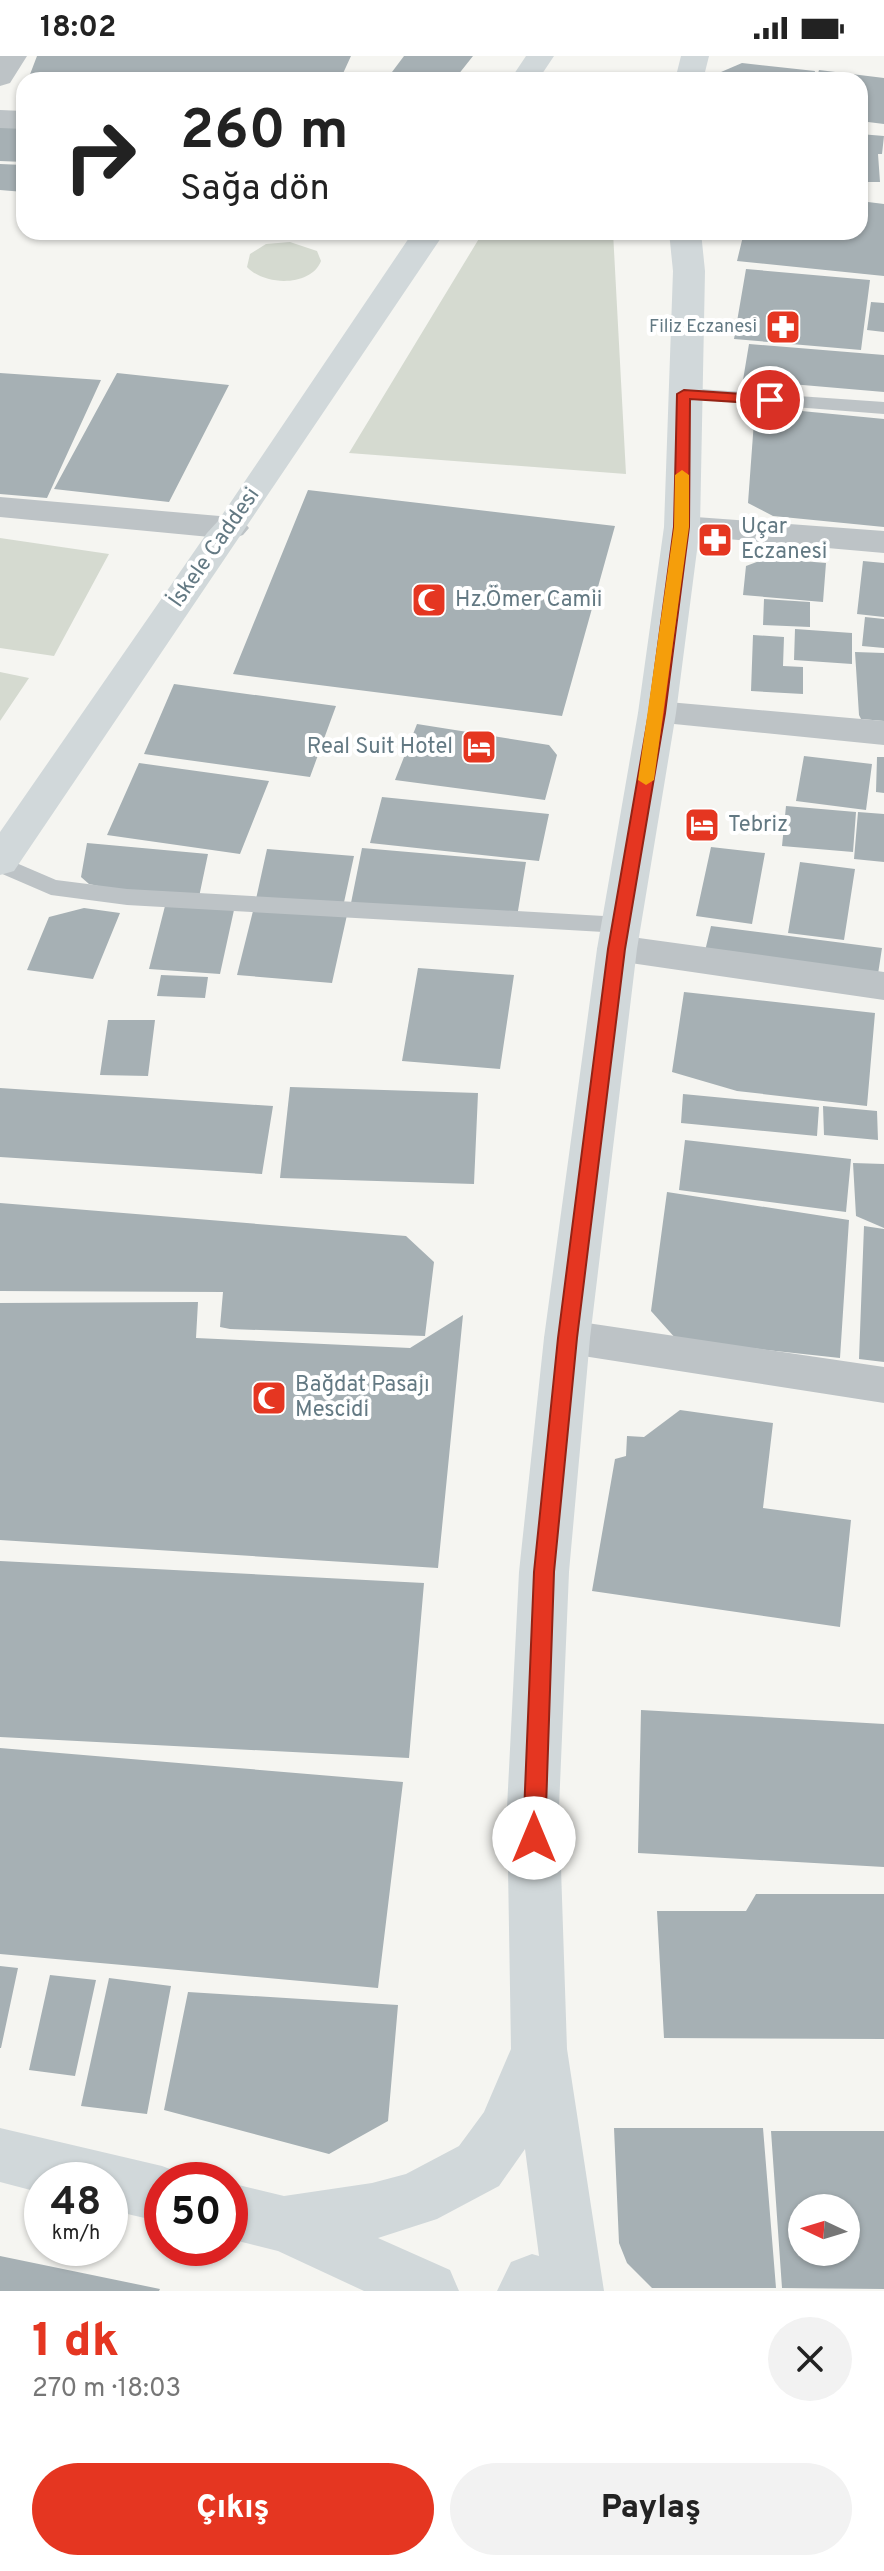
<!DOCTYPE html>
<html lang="tr">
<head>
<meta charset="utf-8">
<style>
  body { margin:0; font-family:Overpass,sans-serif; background:#f2f2f2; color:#222; height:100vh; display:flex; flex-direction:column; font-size:30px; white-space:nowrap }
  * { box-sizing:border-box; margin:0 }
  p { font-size:26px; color:#767676 }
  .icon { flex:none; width:44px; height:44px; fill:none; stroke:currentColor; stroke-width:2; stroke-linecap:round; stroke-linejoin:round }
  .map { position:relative; height:2235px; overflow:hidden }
  .sheet { display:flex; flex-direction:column; background:#fff; flex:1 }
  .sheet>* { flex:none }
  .banner { position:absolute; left:16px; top:16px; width:852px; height:168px; border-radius:24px; box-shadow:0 2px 6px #0004; background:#fff; color:#222; overflow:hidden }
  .needle { width:52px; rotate:274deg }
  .tools { position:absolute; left:788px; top:2138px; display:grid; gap:16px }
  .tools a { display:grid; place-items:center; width:72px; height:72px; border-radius:50%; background:#fff; box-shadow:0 2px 6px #0004; font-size:40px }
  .speed { position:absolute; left:24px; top:2106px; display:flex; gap:16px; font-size:40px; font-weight:700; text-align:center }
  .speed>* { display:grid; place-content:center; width:104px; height:104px; border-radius:50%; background:#fff; box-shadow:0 2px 6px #0004; line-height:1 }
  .speed small { font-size:20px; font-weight:400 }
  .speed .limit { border:12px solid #d22; background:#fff; color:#111 }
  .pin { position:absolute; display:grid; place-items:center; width:68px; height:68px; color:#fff; margin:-34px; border:4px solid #fff; border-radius:50%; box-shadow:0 2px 8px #0007 }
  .me { position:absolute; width:88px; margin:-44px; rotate:0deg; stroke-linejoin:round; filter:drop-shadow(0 0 6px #0008) }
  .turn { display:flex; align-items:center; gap:28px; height:168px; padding:0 32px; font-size:36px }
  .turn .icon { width:104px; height:104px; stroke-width:2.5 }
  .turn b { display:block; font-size:56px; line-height:68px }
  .round { display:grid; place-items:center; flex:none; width:84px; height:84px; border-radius:42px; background:#f2f2f2 }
  .head { display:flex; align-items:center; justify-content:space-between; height:136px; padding:0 32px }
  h1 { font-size:48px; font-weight:800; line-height:60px; color:#e53621 }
  .primary-button { display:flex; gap:16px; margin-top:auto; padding:16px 32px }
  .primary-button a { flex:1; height:92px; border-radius:48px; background:#e53621; color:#fff; font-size:32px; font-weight:800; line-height:92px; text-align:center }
  .primary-button a+a { background:#f2f2f2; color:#222 }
  .status { display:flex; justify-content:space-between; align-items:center; height:56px; padding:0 40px; background:#fff; direction:ltr }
  .status svg { height:22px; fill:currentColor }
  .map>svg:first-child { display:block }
  .green { fill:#d5dad0 }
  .building { fill:#a6b0b4; fill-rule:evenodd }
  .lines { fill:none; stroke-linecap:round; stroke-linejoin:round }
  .lane { fill:#bdc3c6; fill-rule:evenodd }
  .street { fill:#bdc3c6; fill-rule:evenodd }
  .secondary { fill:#d1d8da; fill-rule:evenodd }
  .route { fill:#e53621; stroke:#952315; stroke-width:2 }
  .slow { fill:#f59e0b }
  .labels { text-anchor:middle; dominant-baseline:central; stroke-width:8; stroke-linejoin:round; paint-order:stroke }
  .far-poi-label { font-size:18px; fill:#637983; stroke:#fff; text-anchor:end }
  .poi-label { font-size:22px; fill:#637983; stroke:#fff; text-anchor:start }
  .street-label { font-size:22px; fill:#637983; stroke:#fff }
</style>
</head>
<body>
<div class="status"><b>18:02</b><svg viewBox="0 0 49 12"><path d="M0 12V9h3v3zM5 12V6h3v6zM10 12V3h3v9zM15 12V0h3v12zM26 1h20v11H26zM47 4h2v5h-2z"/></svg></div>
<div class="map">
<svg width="884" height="2235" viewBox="0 0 884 2235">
  <rect width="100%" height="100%" fill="#f5f5f1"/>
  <path class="green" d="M483,176H613L626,418L349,397Z
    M290,186L317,195L321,205C311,231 264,230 247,211L250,198L266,188Z
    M0,482L109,498L54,600L0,592Z
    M0,616L29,622L0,665Z"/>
  <path class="building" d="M37,0H351L340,24L29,21Z
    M404,0H473L454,24H386Z
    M742,7L815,15L813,24H718L721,16Z
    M819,14L884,22V68L860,65V24H816Z
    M0,67L24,69V106L0,105Z
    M860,78L884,80L882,98H878L880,126H860Z
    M0,108L24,109V136L0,134Z
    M860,145L884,148V220L737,205L744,176H860Z
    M746,213L870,224L861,294L734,283Z
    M871,246L884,247V276L867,274Z
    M749,288L884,299V336L743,324Z
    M0,317L101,324L47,442L0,438Z
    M117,317L229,329L169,446L54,433Z
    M781,353L884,363V471L773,460L748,447L754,365Z
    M308,434L615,470L562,660L233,618Z
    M767,502L826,507L823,546L743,539L746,510Z
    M863,505L884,507V561L857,558Z
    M764,543L810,546V571L763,569Z
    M865,561L884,563V592L862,590Z
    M795,573L852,577V608L794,604Z
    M753,579L784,581L783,610L803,611V638L751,635Z
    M855,596L884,597V665L861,663L859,659Z
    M174,628L336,650L310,721L144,698Z
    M417,668L549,689L557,699L545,744L395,724Z
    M804,700L872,708L866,754L796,745Z
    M877,701H884V737L876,736Z
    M139,707L269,725L240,798L107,779Z
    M382,741L549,758L539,805L370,787Z
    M786,750L856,756L853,796L782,790Z
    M858,756L884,758V806L854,803Z
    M87,787L208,798L199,841L126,836L89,828L81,821Z
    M711,791L765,797L752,868L696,860Z
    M362,792L526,806L517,861L351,847Z
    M267,793L354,800L343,851L256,843Z
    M800,806L855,813L844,884L788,877Z
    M165,850L234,854L220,918L149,913Z
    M254,851L347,859L332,927L237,919Z
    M84,852L120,857L93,923L27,914L49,861Z
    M711,870L882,892L878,918L705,895Z
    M418,912L514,919L500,1013L402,1005Z
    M161,919L208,921L205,942L157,940Z
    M684,936L875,957L867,1050L737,1035L672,1016Z
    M108,964H155L148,1020L100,1019Z
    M290,1031L478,1037L474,1128L280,1122Z
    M0,1032L273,1050L262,1118L0,1101Z
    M683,1038L819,1051L817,1080L681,1067Z
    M823,1050L877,1055L878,1084L824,1079Z
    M685,1084L851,1103L846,1156L679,1134Z
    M853,1107L884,1108V1172L856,1160Z
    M667,1136L849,1164L840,1302L677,1284L651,1255Z
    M0,1147L406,1180L434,1206L425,1280L230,1273L220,1271L223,1236L0,1235Z
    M864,1170L884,1173V1306L859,1303Z
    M198,1246L196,1282L410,1292L463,1259L438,1512L0,1484V1247Z
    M680,1354L773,1367L763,1452L851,1464L840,1571L592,1535L615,1403L626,1400L627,1380L644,1381Z
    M0,1505L424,1527L409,1702L0,1681Z
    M641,1654L884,1668V1811L638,1797Z
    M0,1692L403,1726L378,1932L0,1898Z
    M756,1838H884V1983L664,1982L657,1855H746Z
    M0,1910L18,1912L1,1992H0Z
    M50,1919L96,1924L75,2020L29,2014Z
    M109,1922L171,1930L147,2058L81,2050Z
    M188,1936L398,1949L388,2065L329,2098L164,2054Z
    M614,2072H763L776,2232H652L627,2207L619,2187Z
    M771,2075H884V2233L782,2232ZM802,2152H846V2196H802Z
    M0,2200L160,2233L159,2235H0Z"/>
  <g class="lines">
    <path class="lane" d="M684,332L884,346V358L677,342L674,338Z
      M0,800L56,824L127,833L621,861L633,869L621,877L127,849L51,839L0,817Z"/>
    <path class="street" d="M0,0H27L10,27L0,30Z
      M0,54L24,55V73L0,72Z
      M0,441L231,461L243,465L249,472L243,479L231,483L0,461Z
      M682,460L884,475V497L670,478L664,471L670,464Z
      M657,645L884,665V689L644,665L638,657L644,649Z
      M617,879L884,916V944L603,903L597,893L603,883Z
      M567,1264L884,1311V1347L551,1295L544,1282L551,1269Z"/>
    <path class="secondary" d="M526,0H554L538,24H510Z
      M681,0H709L703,24H675Z
      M413,176H445L14,815L0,819V776L207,477L218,465Z
      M669,176H701L705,215L700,471L676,657L637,893L590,1282L569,1516L559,1752L567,1993L604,2235H497L511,2206L532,2198L539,2200L525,2093L499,2130L437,2163L378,2182L450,2214L459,2235H364L278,2195L230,2183V2127L284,2140L372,2127L406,2118L459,2090L484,2056L511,1993L507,1752L519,1516L544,1282L597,893L638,657L664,471L673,215Z
      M0,2072L162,2110L183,2118L185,2124H162V2166L110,2154V2124H42V2137L0,2126Z"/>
  </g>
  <path class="route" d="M684,334L770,340L776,344L770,348L690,343L689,471L665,657L625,893L577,1282L554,1516L545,1782L542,1789L534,1792L526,1789L523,1782L534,1516L558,1282L608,893L649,657L674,471L677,338Z"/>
  <path class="slow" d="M682,414L689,419V471L654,724L646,729L638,724L674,471L675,419Z"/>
  <defs>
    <symbol id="pharmacy-square" viewBox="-11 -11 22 22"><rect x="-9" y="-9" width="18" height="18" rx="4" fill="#e53621" stroke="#fff"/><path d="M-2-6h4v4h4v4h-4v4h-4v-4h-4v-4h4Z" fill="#fff"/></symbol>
    <symbol id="mosque-square" viewBox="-11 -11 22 22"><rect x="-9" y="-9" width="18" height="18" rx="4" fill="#e53621" stroke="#fff"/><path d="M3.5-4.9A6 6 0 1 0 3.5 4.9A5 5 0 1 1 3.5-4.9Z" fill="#fff"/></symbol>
    <symbol id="hotel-square" viewBox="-11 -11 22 22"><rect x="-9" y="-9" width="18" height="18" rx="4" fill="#e53621" stroke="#fff"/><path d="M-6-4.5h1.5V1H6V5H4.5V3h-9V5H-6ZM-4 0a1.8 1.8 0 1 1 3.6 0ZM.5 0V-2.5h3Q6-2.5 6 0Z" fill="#fff"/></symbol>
  </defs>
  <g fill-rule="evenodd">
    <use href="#pharmacy-square" x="763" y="251" width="40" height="40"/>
    <use href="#pharmacy-square" x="695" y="464" width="40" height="40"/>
    <use href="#mosque-square" x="409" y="524" width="40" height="40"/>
    <use href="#hotel-square" x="459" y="671" width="40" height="40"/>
    <use href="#hotel-square" x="682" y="749" width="40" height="40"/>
    <use href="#mosque-square" x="249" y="1322" width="40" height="40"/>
  </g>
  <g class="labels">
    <g class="far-poi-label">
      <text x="757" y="271">Filiz Eczanesi</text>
    </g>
    <g class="poi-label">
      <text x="741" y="471">Uçar<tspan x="741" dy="25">Eczanesi</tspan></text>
      <text x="455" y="544">Hz.Ömer Camii</text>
      <text x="453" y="691" text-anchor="end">Real Suit Hotel</text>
      <text x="728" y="769">Tebriz</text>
      <text x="295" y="1329">Bağdat Pasajı<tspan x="295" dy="25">Mescidi</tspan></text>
    </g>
    <g class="street-label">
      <text transform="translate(215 492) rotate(-55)">İskele Caddesi</text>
    </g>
  </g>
</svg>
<div class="tools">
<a><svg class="needle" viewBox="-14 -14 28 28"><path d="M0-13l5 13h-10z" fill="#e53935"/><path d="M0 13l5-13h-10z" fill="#767676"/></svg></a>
</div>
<div class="speed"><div>48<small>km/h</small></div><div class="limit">50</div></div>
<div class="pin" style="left:770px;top:344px;background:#d93025"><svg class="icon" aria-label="arrive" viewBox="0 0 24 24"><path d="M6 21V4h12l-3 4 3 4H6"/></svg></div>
<svg class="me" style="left:534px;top:1782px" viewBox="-20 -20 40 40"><circle r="19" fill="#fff"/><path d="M0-13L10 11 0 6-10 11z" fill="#e53621"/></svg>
<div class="banner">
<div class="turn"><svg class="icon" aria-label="right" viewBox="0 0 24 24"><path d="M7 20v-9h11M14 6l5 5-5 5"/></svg><div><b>260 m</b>Sağa dön</div></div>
</div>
</div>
<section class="sheet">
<div class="head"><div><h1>1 dk</h1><p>270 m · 18:03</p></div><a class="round"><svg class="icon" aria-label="close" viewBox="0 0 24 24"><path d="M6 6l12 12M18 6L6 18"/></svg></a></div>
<div class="primary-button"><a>Çıkış</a><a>Paylaş</a></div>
</section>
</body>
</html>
